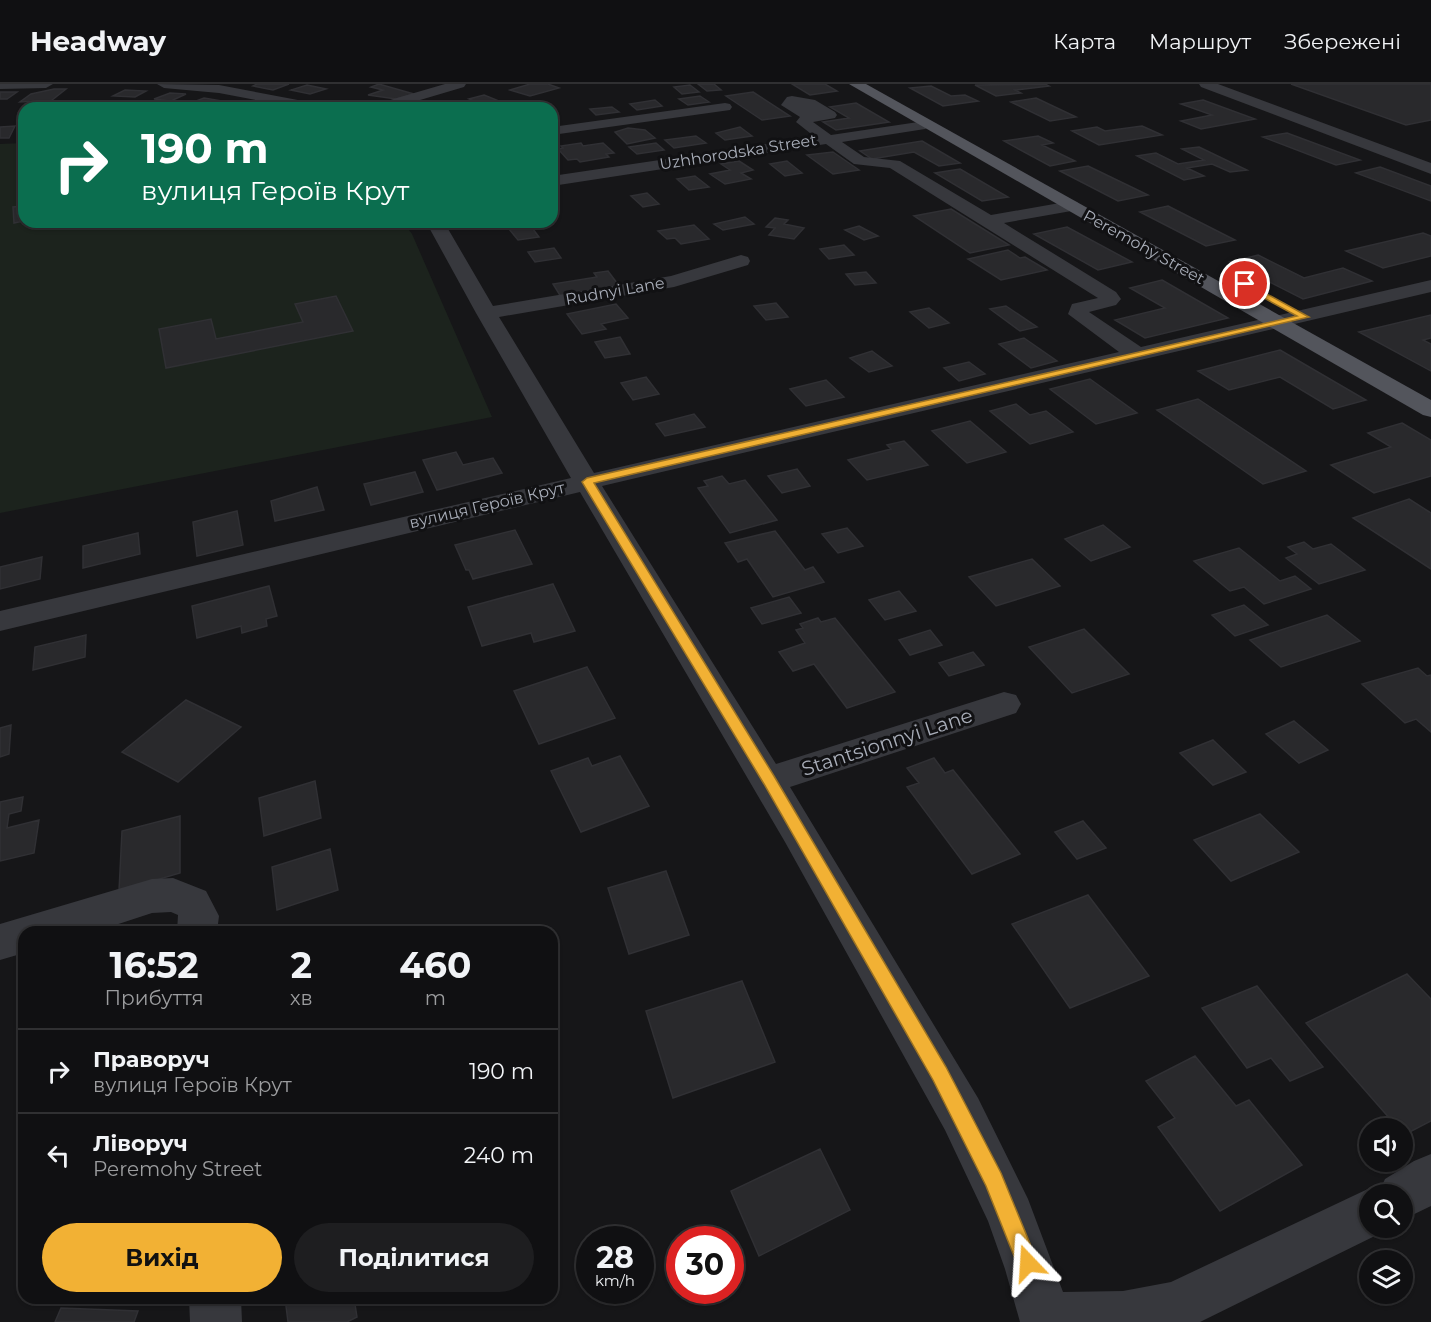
<!DOCTYPE html>
<html lang="uk">
<head>
<meta charset="utf-8">
<style>
  body { margin:0; font-family:Montserrat,sans-serif; background:#1e1e20; color:#f1f3f6; height:100vh; display:flex; flex-direction:column; font-size:22px; white-space:nowrap }
  * { box-sizing:border-box; margin:0 }
  p { font-size:20px; color:#9c9d9f }
  .icon { flex:none; width:33px; height:33px; fill:none; stroke:currentColor; stroke-width:2; stroke-linecap:round; stroke-linejoin:round }
  .map { position:relative; flex:1; overflow:hidden }
  .details { position:absolute; left:18px; top:842px; width:540px; height:378px; display:flex; flex-direction:column; background:#101012; border-radius:18px; box-shadow:0 2px 4px #0004,0 0 0 2px #303032 }
  .details>* { flex:none }
  .hud { position:absolute; left:18px; top:18px; width:540px; height:126px; border-radius:18px; box-shadow:0 2px 4px #0004,0 0 0 2px #303032; background:#0b6e4f; color:#fff; overflow:hidden }
  .controls { position:absolute; left:1359px; top:1034px; display:grid; gap:12px }
  .controls a { display:grid; place-items:center; width:54px; height:54px; border-radius:50%; background:#101012; box-shadow:0 2px 4px #0004,0 0 0 2px #303032; font-size:30px }
  .speed { position:absolute; left:576px; top:1142px; display:flex; gap:12px; font-size:30px; font-weight:700; text-align:center }
  .speed>* { display:grid; place-content:center; width:78px; height:78px; border-radius:50%; background:#101012; box-shadow:0 2px 4px #0004,0 0 0 2px #303032; line-height:1 }
  .speed small { font-size:15px; font-weight:400 }
  .speed .limit { border:9px solid #d22; background:#fff; color:#111 }
  .pin { position:absolute; display:grid; place-items:center; width:51px; height:51px; color:#fff; margin:-26px; border:3px solid #fff; border-radius:50%; box-shadow:0 2px 6px #0007 }
  .me { position:absolute; width:66px; margin:-33px; rotate:340deg; stroke-linejoin:round; filter:drop-shadow(0 0 4px #0008) }
  .turn { display:flex; align-items:center; gap:21px; height:126px; padding:0 24px; font-size:27px }
  .turn .icon { width:78px; height:78px; stroke-width:2.5 }
  .turn b { display:block; font-size:42px; line-height:51px }
  .eta { display:flex; justify-content:space-evenly; align-items:center; height:102px; text-align:center }
  .eta b { font-size:36px; font-weight:700; line-height:42px }
  .cta { display:flex; gap:12px; margin-top:auto; padding:12px 24px }
  .cta a { flex:1; height:69px; border-radius:36px; background:#f2b134; color:#111; font-size:24px; font-weight:700; line-height:69px; text-align:center }
  .cta a+a { background:#1e1e20; color:#f1f3f6 }
  ul { padding:0; list-style:none }
  li { display:flex; align-items:center; gap:18px; height:84px; padding:0 24px; border-top:2px solid #303032 }
  li div { flex:1 }
  li b { display:block; font-size:22px }
  li em { font-style:normal }
  header { display:flex; align-items:center; gap:36px; box-sizing:border-box; height:84px; padding:0 30px; background:#101012; border-bottom:2px solid #303032 }
  header strong { font-size:28px }
  nav { display:flex; gap:33px; margin-inline-start:auto; font-size:21px }
  .map>svg:first-child { display:block }
  .green { fill:#1c231d }
  .building { fill:#29292c; stroke:#303034; stroke-width:1.5 }
  .lines { fill:none; stroke-linecap:round; stroke-linejoin:round }
  .minor { fill:#37383d; fill-rule:evenodd }
  .major { fill:#53555c; fill-rule:evenodd }
  .route { fill:#f2b134; stroke:#9d7322; stroke-width:1.5 }
  .labels { text-anchor:middle; dominant-baseline:central; stroke-width:6; stroke-linejoin:round; paint-order:stroke }
  .far-street-label { font-size:16px; fill:#a8adb8; stroke:#111113 }
  .street-label { font-size:20px; fill:#a8adb8; stroke:#111113 }
</style>
</head>
<body>
<header>
<strong>Headway</strong>
<nav><a>Карта</a><a>Маршрут</a><a>Збережені</a></nav>
</header>
<div class="map">
<svg width="1431" height="1238" viewBox="0 0 1431 1238">
  <rect width="100%" height="100%" fill="#161618"/>
  <path class="green" d="M24,59V138H403L412,150L492,333L0,429V60Z"/>
  <path class="building" d="M257,0H289L273,6L253,2Z
    M379,0L414,10L396,15L368,11L383,6L371,3Z
    M530,0H548L559,4L530,12L510,6Z
    M698,0H714L721,6L707,7Z
    M792,0H825L837,7L810,11Z
    M1045,0L1049,2L1015,6L1021,9L996,12L975,1Z
    M1291,0H1431V36L1406,41Z
    M307,1L326,5L310,10L291,6Z
    M690,1L699,8L682,10L674,3Z
    M931,2L951,12L965,11L978,17L943,22L910,4Z
    M54,5H66L47,20L35,21L40,17L20,18L31,10Z
    M125,6L146,7L135,13L113,12Z
    M0,8H17L7,15H0Z
    M753,8L790,32L762,36L726,12Z
    M170,9L186,10L171,17L154,15Z
    M484,11L504,19L489,23L469,15Z
    M700,12L709,18L688,21L679,15Z
    M204,14L222,17L204,24L180,23Z
    M1036,14L1076,33L1050,37L1011,18Z
    M655,16L662,22L637,26L630,20Z
    M1203,16L1255,35L1201,45L1181,37L1212,31L1181,20Z
    M856,19L889,38L836,46L823,38L849,34L830,23Z
    M612,23L619,28L596,31L590,25Z
    M15,42L9,54H0V43Z
    M1142,42L1162,51L1099,61L1072,47L1097,43L1105,47Z
    M740,43L752,52L725,56L716,49Z
    M628,44L645,46L655,54L627,60L615,48Z
    M1287,49L1360,76L1336,81L1263,53Z
    M696,52L706,59L674,64L665,56Z
    M1038,52L1053,59L1042,61L1075,77L1050,82L1004,57Z
    M922,57L960,79L939,82L914,68L872,75L860,67Z
    M581,59L583,62L603,59L614,69L606,70L609,73L580,78L577,75L568,76L558,65L563,64L561,62Z
    M656,59L664,66L637,70L629,63Z
    M1199,63L1247,86L1230,88L1212,80L1187,84L1204,92L1184,96L1137,72L1156,69L1178,80L1204,76L1182,65Z
    M833,68L859,86L833,90L807,71Z
    M739,77L753,86L741,89L751,95L725,100L710,90L730,86L721,80Z
    M787,77L802,89L785,92L770,80Z
    M1088,82L1148,111L1118,117L1060,87Z
    M1380,83L1431,102V117L1356,89Z
    M960,85L1008,113L982,117L935,89Z
    M695,92L709,103L689,106L677,95Z
    M647,109L659,120L643,123L631,112Z
    M24,122V137L14,139L13,123Z
    M1168,122L1235,156L1206,162L1140,128Z
    M951,125L1009,161L970,169L914,132Z
    M745,133L754,140L723,146L714,140Z
    M775,134L788,136L784,140L804,144L794,155L769,151L775,144L766,143Z
    M530,141L539,153L518,156L509,145Z
    M694,141L709,155L681,160L675,154L667,155L658,147Z
    M859,142L878,152L864,156L845,146Z
    M1067,143L1132,178L1098,186L1034,150Z
    M1423,149L1431,152V172L1383,184L1346,167Z
    M844,161L854,171L829,175L820,165Z
    M554,164L561,174L535,178L528,168Z
    M1008,166L1020,174L1025,173L1047,186L1001,196L968,175Z
    M1258,171L1304,194L1343,184L1372,197L1303,215L1230,178Z
    M608,187L620,203L561,213L553,200L597,193L594,189Z
    M866,188L876,199L855,201L846,190Z
    M1162,196L1228,234L1145,254L1115,236L1165,224L1130,204Z
    M336,212L353,247L166,284L159,245L211,235L216,255L303,238L295,220Z
    M776,219L788,233L766,236L754,222Z
    M616,220L628,234L601,240L606,245L582,250L567,230Z
    M1006,222L1037,243L1020,247L990,225Z
    M929,224L949,239L929,244L910,228Z
    M1431,231V254L1423,256L1431,260V287L1359,248Z
    M620,253L630,270L605,274L595,258Z
    M1024,254L1057,277L1031,284L999,260Z
    M1280,266L1366,316L1333,325L1280,293L1229,306L1198,287Z
    M872,267L892,282L869,288L850,274Z
    M969,278L985,290L959,297L944,284Z
    M646,293L659,310L633,316L621,299Z
    M1090,295L1137,329L1096,340L1050,305Z
    M826,296L844,313L806,322L790,305Z
    M1198,315L1306,387L1263,400L1157,326Z
    M1016,320L1030,331L1046,327L1073,348L1030,360L990,327Z
    M694,330L705,343L665,352L656,340Z
    M970,337L1006,368L967,379L932,347Z
    M1402,339L1431,356V392L1374,409L1331,381L1391,363L1368,349Z
    M904,357L928,381L867,396L848,376L891,365L887,361Z
    M456,368L463,381L493,374L502,389L437,406L423,376Z
    M797,385L810,402L782,409L768,392Z
    M415,388L423,408L371,421L364,400Z
    M722,392L729,400L745,396L777,436L730,449L698,404L708,402L704,397Z
    M317,403L324,426L275,437L271,417Z
    M1409,415L1431,429V485L1353,434Z
    M237,427L243,461L197,472L193,438Z
    M1103,441L1130,463L1091,477L1065,455Z
    M847,444L863,462L838,469L822,450Z
    M515,446L532,480L473,495L469,486H466L455,461Z
    M775,447L805,486L813,483L824,498L773,513L747,475L738,478L725,459Z
    M138,449L140,470L83,484V462Z
    M1304,458L1313,465L1331,460L1365,486L1319,500L1286,474L1297,470L1288,463Z
    M1239,464L1280,497L1295,492L1311,505L1264,520L1244,503L1230,507L1194,477Z
    M42,473L40,495L0,505V483Z
    M1032,475L1060,502L996,522L969,493Z
    M553,500L575,547L534,558L531,549L482,562L468,523Z
    M269,502L277,532L266,535L267,542L242,549L241,542L197,554L192,522Z
    M899,507L916,527L885,536L869,516Z
    M789,513L801,529L762,540L751,524Z
    M1244,521L1268,541L1235,552L1212,531Z
    M1327,531L1360,557L1281,583L1250,556Z
    M818,534L821,538L835,534L895,608L847,624L814,580L793,587L779,568L805,559L796,546L803,544L800,540Z
    M1084,545L1129,590L1072,609L1029,563Z
    M930,546L942,561L910,571L899,556Z
    M86,551L85,573L33,586L35,563Z
    M973,568L984,581L949,592L939,579Z
    M587,583L615,634L539,660L514,607Z
    M1418,584L1427,592L1431,591V648L1416,635L1405,639L1362,600Z
    M186,616L241,643L178,698L122,668Z
    M1294,637L1328,666L1299,679L1266,650Z
    M11,641L9,670L0,673V644Z
    M1213,656L1246,688L1213,701L1180,669Z
    M620,672L649,722L581,748L551,687L588,674L592,682Z
    M934,674L945,689L953,686L1020,770L972,790L907,703L919,699L907,684Z
    M315,697L321,734L264,752L259,714Z
    M23,713L21,727L9,730L7,744L39,736L34,769L0,777V718Z
    M1260,730L1299,768L1231,797L1194,756Z
    M180,732V789L119,807L122,747Z
    M1083,737L1106,764L1077,775L1055,748Z
    M330,765L338,806L277,826L272,783Z
    M666,787L689,851L629,870L608,804Z
    M1088,811L1149,892L1070,924L1012,840Z
    M1407,890L1431,915V1037L1404,1051L1402,1044H1398L1306,939Z
    M742,897L775,978L673,1014L646,927Z
    M1257,902L1323,983L1290,997L1271,974L1247,984L1202,924Z
    M1195,972L1236,1022L1249,1016L1302,1081L1220,1127L1158,1043L1175,1034L1146,997Z
    M820,1065L850,1126L759,1172L731,1107Z
    M285,1214H354L357,1233L347,1238H288Z
    M61,1224L138,1227L134,1238H55Z"/>
  <g class="lines">
    <path class="minor" d="M0,0H53L46,4L0,5Z
      M157,0L219,1L319,20L326,24H297L219,9L164,4Z
      M445,0H466L464,3L393,24H371L373,21Z
      M1199,0H1218L1431,79V90L1201,3Z
      M792,12L815,16L835,28L837,31L835,34L813,38L831,51L925,37L930,38L932,41L925,45L842,58L864,73L900,77L991,131L1071,117L1077,118L1080,122L1077,126L1004,139L1116,208L1121,215L1116,221L1089,228L1141,263L1431,196V208L602,402L776,680L1004,608L1016,611L1021,620L1016,629L790,703L978,1014L1028,1115L1063,1208L1123,1207L1171,1198L1353,1112L1370,1104L1379,1108L1385,1095L1414,1077L1431,1070V1122L1402,1136V1110H1370V1143H1389L1387,1146L1200,1238H1020L1005,1185L988,1137L945,1046L785,758L580,408L0,547V527L571,394L476,229L426,138H444L493,222L671,192L741,171L748,173L750,177L748,181L674,203L499,233L594,389L1119,268L1068,230L1072,220L1098,214L890,84L854,80L826,60L552,102V92L815,53L796,38L800,33L781,21L787,13Z
      M725,19L730,20L732,23L730,26L552,51V43Z
      M173,794L206,807L219,832L217,848H177L178,831L171,828L152,829L94,848H24V869L0,876V840L152,795Z
      M189,1214H241L242,1238H190Z"/>
    <path class="major" d="M849,0H866L1431,316V333L1423,331Z"/>
  </g>
  <path class="route" d="M1245,198L1309,233L594,399L774,692L946,983L1001,1089L1038,1179L1035,1187L1028,1190L1020,1187L986,1102L933,996L764,700L582,398L587,394L1297,232L1242,202L1241,200Z"/>
  <g class="labels">
    <g class="far-street-label">
      <text transform="translate(738 68) rotate(-9)">Uzhhorodska Street</text>
      <text transform="translate(1144 163) rotate(29)">Peremohy Street</text>
      <text transform="translate(615 207) rotate(-10)">Rudnyi Lane</text>
      <text transform="translate(487 421) rotate(-13)">вулиця Героїв Крут</text>
    </g>
    <g class="street-label">
      <text transform="translate(887 658) rotate(-18)">Stantsionnyi Lane</text>
    </g>
  </g>
</svg>
<div class="controls">
<a><svg class="icon" aria-label="sound" viewBox="0 0 24 24"><path d="M4 9h4l5-4v14l-5-4H4zM17 9q2 3 0 6"/></svg></a>
<a><svg class="icon" aria-label="search" viewBox="0 0 24 24"><circle cx="10" cy="10" r="6"/><path d="M15 15l6 6"/></svg></a>
<a><svg class="icon" aria-label="layers" viewBox="0 0 24 24"><path d="M12 4l9 5-9 5-9-5zM3 14l9 5 9-5"/></svg></a>
</div>
<div class="speed"><div>28<small>km/h</small></div><div class="limit">30</div></div>
<div class="pin" style="left:1245px;top:200px;background:#d93025"><svg class="icon" aria-label="arrive" viewBox="0 0 24 24"><path d="M6 21V4h12l-3 4 3 4H6"/></svg></div>
<svg class="me" style="left:1028px;top:1179px" viewBox="-20 -20 40 40"><path d="M0-17L14 15 0 8-14 15z" fill="#f2b134" stroke="#fff" stroke-width="4"/></svg>
<div class="hud">
<div class="turn"><svg class="icon" aria-label="right" viewBox="0 0 24 24"><path d="M7 20v-9h11M14 6l5 5-5 5"/></svg><div><b>190 m</b>вулиця Героїв Крут</div></div>
</div>
<section class="details">
<div class="eta">
<div><b>16:52</b><p>Прибуття</p></div>
<div><b>2</b><p>хв</p></div>
<div><b>460</b><p>m</p></div>
</div>
<ul>
<li><svg class="icon" aria-label="right" viewBox="0 0 24 24"><path d="M7 20v-9h11M14 6l5 5-5 5"/></svg><div><b>Праворуч</b><p>вулиця Героїв Крут</p></div><em>190 m</em></li>
<li><svg class="icon" aria-label="left" viewBox="0 0 24 24"><path d="M17 20v-9H6M10 6l-5 5 5 5"/></svg><div><b>Ліворуч</b><p>Peremohy Street</p></div><em>240 m</em></li>
</ul>
<div class="cta"><a>Вихід</a><a>Поділитися</a></div>
</section>
</div>
</body>
</html>
